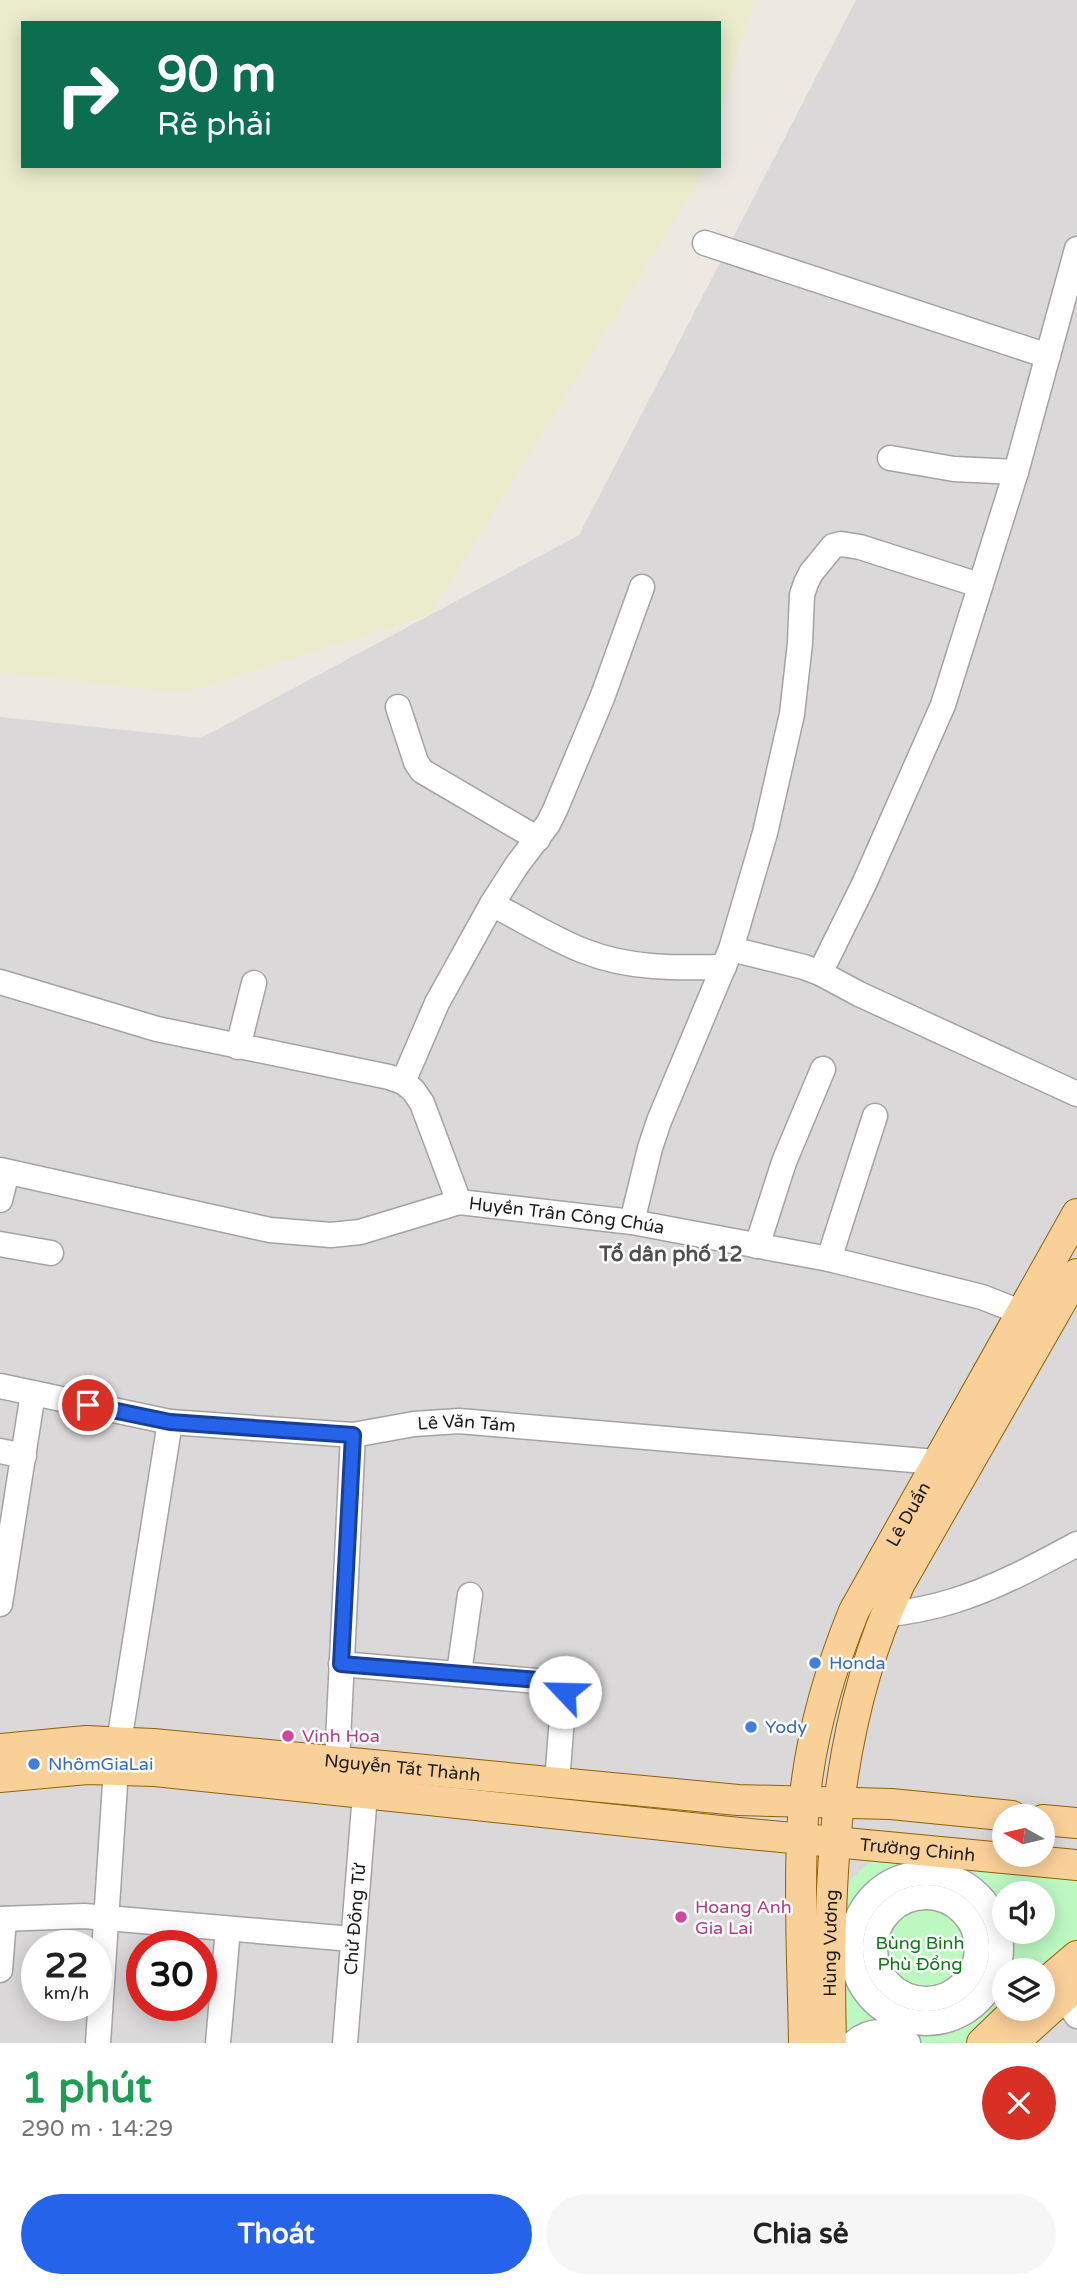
<!DOCTYPE html>
<html lang="vi">
<head>
<meta charset="utf-8">
<style>
  body { margin:0; font-family:"Varela Round",sans-serif; background:#f6f6f6; color:#222; height:100vh; display:flex; flex-direction:column; font-size:26px; white-space:nowrap }
  * { box-sizing:border-box; margin:0 }
  p { font-size:23px; color:#767676 }
  .icon { flex:none; width:38px; height:38px; fill:none; stroke:currentColor; stroke-width:2; stroke-linecap:round; stroke-linejoin:round }
  .map { position:relative; height:2043px; overflow:hidden }
  .panel { display:flex; flex-direction:column; background:#fff; flex:1 }
  .panel>* { flex:none }
  .banner { position:absolute; left:21px; top:21px; width:700px; height:147px; border-radius:0px; box-shadow:0 4px 18px #0003; background:#0b6e4f; color:#fff; overflow:hidden }
  .needle { width:46px; rotate:278deg }
  .tools { position:absolute; left:992px; top:1804px; display:grid; gap:14px }
  .tools a { display:grid; place-items:center; width:63px; height:63px; border-radius:50%; background:#fff; box-shadow:0 4px 18px #0003; font-size:35px }
  .speed { position:absolute; left:21px; top:1930px; display:flex; gap:14px; font-size:35px; font-weight:700; text-align:center }
  .speed>* { display:grid; place-content:center; width:91px; height:91px; border-radius:50%; background:#fff; box-shadow:0 4px 18px #0003; line-height:1 }
  .speed small { font-size:18px; font-weight:400 }
  .speed .limit { border:10px solid #d22; background:#fff; color:#111 }
  .pin { position:absolute; display:grid; place-items:center; width:60px; height:60px; color:#fff; margin:-30px; border:4px solid #fff; border-radius:50%; box-shadow:0 2px 7px #0007 }
  .me { position:absolute; width:77px; margin:-38px; rotate:294deg; stroke-linejoin:round; filter:drop-shadow(0 0 5px #0008) }
  .turn { display:flex; align-items:center; gap:24px; height:147px; padding:0 21px; font-size:32px }
  .turn .icon { width:91px; height:91px; stroke-width:2.5 }
  .turn b { display:block; font-size:49px; line-height:60px }
  .round { display:grid; place-items:center; flex:none; width:74px; height:74px; border-radius:37px; background:#f6f6f6 }
  .head { display:flex; align-items:center; justify-content:space-between; height:119px; padding:0 21px }
  h1 { font-size:42px; font-weight:700; line-height:52px; color:#1e9e55 }
  .primary-button { display:flex; gap:14px; margin-top:auto; padding:14px 21px }
  .primary-button a { flex:1; height:80px; border-radius:42px; background:#2563eb; color:#fff; font-size:28px; font-weight:700; line-height:80px; text-align:center }
  .primary-button a+a { background:#f6f6f6; color:#222 }
  .map>svg:first-child { display:block }
  .residential { fill:#dad8d9; fill-rule:evenodd }
  .farmland { fill:#eaeccc }
  .park { fill:#bdf8c1; fill-rule:evenodd }
  .lines { fill:none; stroke-linecap:round; stroke-linejoin:round }
  .minor-casing { stroke:#a3a3a3; stroke-width:27 }
  .major-casing { stroke:#926102; stroke-width:32 }
  .minor { stroke:#fff; stroke-width:24 }
  .major { stroke:#fad099; stroke-width:30 }
  .route-casing { stroke:#184099; stroke-width:18 }
  .route { stroke:#2563eb; stroke-width:12 }
  .shop-dot { fill:#3f7fe0; stroke:#fff; stroke-width:2.5 }
  .hotel-dot { fill:#d1479c; stroke:#fff; stroke-width:2.5 }
  .labels { text-anchor:middle; dominant-baseline:central; stroke-width:5; stroke-linejoin:round; paint-order:stroke }
  .street-label { font-size:18px; fill:#1c1c1c; stroke:#fff }
  .shop-label { font-size:18px; fill:#366cbe; stroke:#fff; text-anchor:start }
  .hotel-label { font-size:18px; fill:#b23c85; stroke:#fff; text-anchor:start }
  .park-label { font-size:18px; fill:#0c7715; stroke:#fff }
  .quarter-label { font-size:21px; font-weight:bold; fill:#4f4f4f; stroke:#fff }
</style>
</head>
<body>
<div class="map">
<svg width="1077" height="2043" viewBox="0 0 1077 2043">
  <rect width="100%" height="100%" fill="#ede9e1"/>
  <path class="residential" d="M856,0H1077V2043H0V717L201,738L579,535ZM1004,1816H1043V1855H1004ZM1004,1894H1043V1932H1004ZM37,1946H96V2006H37ZM142,1946H201V2006H142ZM1004,1970H1043V2009H1004Z"/>
  <path class="farmland" d="M0,0H754L719,113V23H23V166H703L698,182L430,615L182,693L0,672Z"/>
  <path class="park" d="M873,1859L1077,1870V1949L1043,1970H1004V2009L972,2043H834L845,1889L852,1878ZM1004,1894H1043V1932H1004Z"/>
  <g class="lines">
    <defs>
      <g id="minor">
        <path d="M705,243L1048,356"/>
        <path d="M890,458L954,469L1016,472"/>
        <path d="M398,707L416,762L422,771L538,839"/>
        <path d="M492,904C523,920 553,939 584,951C629,969 677,968 724,967"/>
        <path d="M731,949L804,967L820,973L859,994L1077,1094"/>
        <path d="M820,973L864,884L943,705L1016,472L1077,249"/>
        <path d="M0,982L157,1029L389,1077L403,1082L413,1090L422,1103L459,1202"/>
        <path d="M238,1047L254,983"/>
        <path d="M403,1082L437,1003L492,904L517,865L548,824L555,810L602,698L642,587"/>
        <path id="s1" d="M0,1170L270,1230L331,1235L360,1232L459,1202L632,1222L829,1259L982,1297L1038,1319"/>
        <path d="M0,1200L7,1172"/>
        <path d="M632,1222L650,1148L659,1121L731,949L765,833L792,714L800,643L802,595L806,583L811,573L833,546L841,544L860,547L979,585"/>
        <path d="M0,1244L51,1253"/>
        <path d="M757,1246L784,1162L823,1069"/>
        <path d="M829,1259L875,1116"/>
        <path id="s2" d="M0,1386L170,1422L353,1435L414,1424L459,1421L936,1462"/>
        <path d="M0,1451L24,1456"/>
        <path d="M0,1604L33,1393"/>
        <path d="M884,1615C908,1612 931,1608 953,1601C996,1588 1038,1565 1077,1544"/>
        <path d="M341,1664L560,1683L564,1687V1692L557,1782"/>
        <path d="M459,1673L470,1595"/>
        <path d="M119,1742L170,1422"/>
        <path d="M337,1761L353,1435"/>
        <circle cx="926" cy="1948" r="75"/>
        <circle cx="926" cy="1948" r="51"/>
        <path d="M0,1919L84,1916L352,1939"/>
        <path d="M0,1970L4,1919"/>
        <path d="M1063,1997L1077,2016"/>
        <path d="M98,2043L116,1769"/>
        <path d="M218,2043L228,1929"/>
        <path id="s3" d="M345,2043L365,1794"/>
        <path d="M853,2043C871,2028 890,2029 908,2043"/>
      </g>
      <g id="major">
        <path id="s4" d="M0,1749L86,1741L153,1744L738,1800L891,1804L1012,1816"/>
        <path id="s5" d="M0,1777L87,1769L155,1771L729,1832L1077,1865"/>
        <path d="M1043,1820L1077,1823"/>
        <path d="M1043,1985L1077,1956"/>
        <path id="s6" d="M804,2043C803,1975 799,1907 802,1839C804,1762 825,1682 854,1611L1077,1214"/>
        <path id="s7" d="M831,2043C827,1888 832,1725 900,1583L1077,1274"/>
        <path d="M982,2043L1017,2009"/>
        <path d="M1013,2043L1077,1985"/>
      </g>
    </defs>
    <use href="#minor" class="minor-casing"/>
    <use href="#major" class="major-casing"/>
    <use href="#minor" class="minor"/>
    <use href="#major" class="major"/>
  </g>
  <g class="lines">
    <defs>
      <path id="route" d="M88,1405L170,1422L353,1435L341,1664L551,1681C559,1683 563,1684 565,1692"/>
    </defs>
    <use href="#route" class="route-casing"/>
    <use href="#route" class="route"/>
  </g>
  <g class="shop-dot">
    <circle cx="815" cy="1663" r="7"/>
    <circle cx="751" cy="1727" r="7"/>
    <circle cx="34" cy="1764" r="7"/>
  </g>
  <g class="hotel-dot">
    <circle cx="288" cy="1736" r="7"/>
    <circle cx="681" cy="1917" r="7"/>
  </g>
  <g class="labels">
    <g class="street-label">
      <text stroke="none"><textPath href="#s1" startOffset="579">Huyền Trân Công Chúa</textPath></text>
      <text stroke="none"><textPath href="#s2" startOffset="472">Lê Văn Tám</textPath></text>
      <text stroke="none"><textPath href="#s6" startOffset="550">Lê Duẩn</textPath></text>
      <text stroke="none"><textPath href="#s4" startOffset="404">Nguyễn Tất Thành</textPath></text>
      <text stroke="none"><textPath href="#s5" startOffset="922">Trường Chinh</textPath></text>
      <text stroke="none"><textPath href="#s3" startOffset="124">Chử Đồng Tử</textPath></text>
      <text stroke="none"><textPath href="#s7" startOffset="100">Hùng Vương</textPath></text>
    </g>
    <g class="shop-label">
      <text x="829" y="1663">Honda</text>
      <text x="765" y="1727">Yody</text>
      <text x="48" y="1764">NhômGiaLai</text>
    </g>
    <g class="hotel-label">
      <text x="302" y="1736">Vinh Hoa</text>
      <text x="695" y="1907">Hoang Anh<tspan x="695" dy="21">Gia Lai</tspan></text>
    </g>
    <g class="park-label">
      <text x="920" y="1943">Bùng Binh<tspan x="920" dy="21">Phù Đổng</tspan></text>
    </g>
    <g class="quarter-label">
      <text x="671" y="1254">Tổ dân phố 12</text>
    </g>
  </g>
</svg>
<div class="tools">
<a><svg class="needle" viewBox="-14 -14 28 28"><path d="M0-13l5 13h-10z" fill="#e53935"/><path d="M0 13l5-13h-10z" fill="#767676"/></svg></a>
<a><svg class="icon" aria-label="sound" viewBox="0 0 24 24"><path d="M4 9h4l5-4v14l-5-4H4zM17 9q2 3 0 6"/></svg></a>
<a><svg class="icon" aria-label="layers" viewBox="0 0 24 24"><path d="M12 4l9 5-9 5-9-5zM3 14l9 5 9-5"/></svg></a>
</div>
<div class="speed"><div>22<small>km/h</small></div><div class="limit">30</div></div>
<div class="pin" style="left:88px;top:1405px;background:#d93025"><svg class="icon" aria-label="arrive" viewBox="0 0 24 24"><path d="M6 21V4h12l-3 4 3 4H6"/></svg></div>
<svg class="me" style="left:565px;top:1692px" viewBox="-20 -20 40 40"><circle r="19" fill="#fff"/><path d="M0-13L10 11 0 6-10 11z" fill="#2563eb"/></svg>
<div class="banner">
<div class="turn"><svg class="icon" aria-label="right" viewBox="0 0 24 24"><path d="M7 20v-9h11M14 6l5 5-5 5"/></svg><div><b>90 m</b>Rẽ phải</div></div>
</div>
</div>
<section class="panel">
<div class="head"><div><h1>1 phút</h1><p>290 m · 14:29</p></div><a class="round" style="background:#d93025;color:#fff"><svg class="icon" aria-label="close" viewBox="0 0 24 24"><path d="M6 6l12 12M18 6L6 18"/></svg></a></div>
<div class="primary-button"><a>Thoát</a><a>Chia sẻ</a></div>
</section>
</body>
</html>
